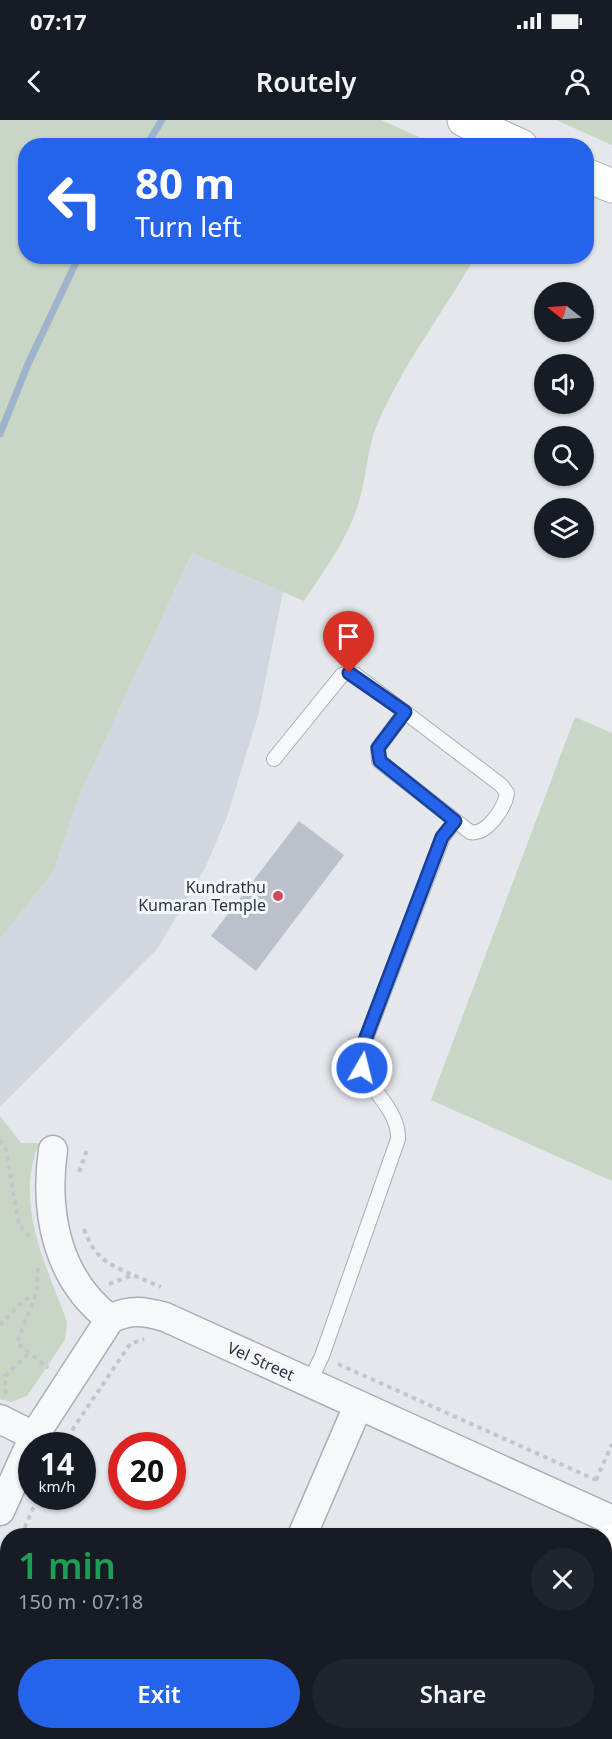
<!DOCTYPE html>
<html lang="en">
<head>
<meta charset="utf-8">
<style>
  body { margin:0; font-family:"Noto Sans",sans-serif; background:#20242c; color:#f1f3f6; height:100vh; display:flex; flex-direction:column; font-size:22px; white-space:nowrap }
  * { box-sizing:border-box; margin:0 }
  p { font-size:20px; color:#9ea1a6 }
  .icon { flex:none; width:33px; height:33px; fill:none; stroke:currentColor; stroke-width:2; stroke-linecap:round; stroke-linejoin:round }
  .map { position:relative; flex:1; overflow:hidden }
  .sheet { position:absolute; left:0px; top:1408px; width:612px; height:212px; display:flex; flex-direction:column; background:#171b24; border-radius:24px 24px 0 0; box-shadow:0 2px 4px #0004 }
  .sheet>* { flex:none }
  .guide { position:absolute; left:18px; top:18px; width:576px; height:126px; border-radius:24px; box-shadow:0 2px 4px #0004; background:#2563eb; color:#fff; overflow:hidden }
  .needle { width:39px; rotate:287deg }
  .tools { position:absolute; left:534px; top:162px; display:grid; gap:12px }
  .tools a { display:grid; place-items:center; width:60px; height:60px; border-radius:50%; background:#171b24; box-shadow:0 2px 4px #0004; font-size:30px }
  .speed { position:absolute; left:18px; top:1312px; display:flex; gap:12px; font-size:30px; font-weight:700; text-align:center }
  .speed>* { display:grid; place-content:center; width:78px; height:78px; border-radius:50%; background:#171b24; box-shadow:0 2px 4px #0004; line-height:1 }
  .speed small { font-size:15px; font-weight:400 }
  .speed .limit { border:9px solid #d22; background:#fff; color:#111 }
  .pin { position:absolute; display:grid; place-items:center; width:51px; height:51px; color:#fff; margin:-62px -26px; border-radius:50% 50% 50% 0; rotate:-45deg; box-shadow:0 0 6px #0007 }
  .pin .icon { rotate:45deg }
  .me { position:absolute; width:66px; margin:-33px; rotate:8deg; stroke-linejoin:round; filter:drop-shadow(0 0 4px #0008) }
  .turn { display:flex; align-items:center; gap:21px; height:126px; padding:0 18px; font-size:27px }
  .turn .icon { width:78px; height:78px; stroke-width:2.5 }
  .turn b { display:block; font-size:42px; line-height:51px }
  .round { display:grid; place-items:center; flex:none; width:63px; height:63px; border-radius:32px; background:#20242c }
  .overview { display:flex; align-items:center; justify-content:space-between; height:102px; padding:0 18px }
  h1 { font-size:36px; font-weight:600; line-height:45px; color:#1e9e55 }
  .primary-button { display:flex; gap:12px; margin-top:auto; padding:12px 18px }
  .primary-button a { flex:1; height:69px; border-radius:36px; background:#2563eb; color:#fff; font-size:24px; font-weight:600; line-height:69px; text-align:center }
  .primary-button a+a { background:#20242c; color:#f1f3f6 }
  .status { display:flex; justify-content:space-between; align-items:center; height:42px; padding:0 30px; background:#171b24; direction:ltr }
  .status svg { height:16px; fill:currentColor }
  header { display:flex; justify-content:space-between; align-items:center; height:78px; padding:0 18px; background:#171b24; font-size:27px; font-weight:600 }
  .map>svg:first-child { display:block }
  .built { fill:#d2d6de }
  .green { fill:#c9d6c5 }
  .lines { fill:none; stroke-linecap:round; stroke-linejoin:round }
  .stream { stroke:#9fb4cc; stroke-width:7 }
  .building { fill:#bbc0ca }
  .lane-casing { stroke:#a9aeb7; stroke-width:16 }
  .street-casing { stroke:#a9aeb7; stroke-width:31 }
  .secondary-casing { stroke:#a9aeb7; stroke-width:35 }
  .path { stroke:#c2c5cb; stroke-width:4; stroke-dasharray:4.5 4.5; stroke-linecap:butt }
  .lane { stroke:#f7f8fa; stroke-width:14 }
  .street { stroke:#f7f8fa; stroke-width:28 }
  .secondary { stroke:#fff; stroke-width:33 }
  .route-casing { stroke:#184099; stroke-width:15 }
  .route { stroke:#2563eb; stroke-width:10 }
  .poi-dot { fill:#d1495b; stroke:#f4f6f9; stroke-width:2 }
  .labels { text-anchor:middle; dominant-baseline:central; stroke-width:6; stroke-linejoin:round; paint-order:stroke }
  .poi-label { font-size:16px; fill:#2b3445; stroke:#f4f6f9; text-anchor:end }
  .street-label { font-size:16px; fill:#2b3445; stroke:#f4f6f9 }
</style>
</head>
<body>
<div class="status"><b>07:17</b><svg viewBox="0 0 49 12"><path d="M0 12V9h3v3zM5 12V6h3v6zM10 12V3h3v9zM15 12V0h3v12zM26 1h20v11H26zM47 4h2v5h-2z"/></svg></div>
<header><svg class="icon" aria-label="back" viewBox="0 0 24 24"><path d="M15 5l-7 7 7 7"/></svg>Routely<svg class="icon" aria-label="person" viewBox="0 0 24 24"><circle cx="12" cy="8" r="4"/><path d="M4 21q1-7 8-7t8 7"/></svg></header>
<div class="map">
<svg width="612" height="1619" viewBox="0 0 612 1619">
  <rect width="100%" height="100%" fill="#e4e7ec"/>
  <path class="built" d="M192,433L283,472L259,592L227,697L205,748L157,829L0,987V819L53,752L80,674Z"/>
  <path class="green" d="M0,0H381L437,25L26,26V136L475,137C442,195 400,248 375,310C367,332 366,359 359,382C348,418 325,450 304,481L192,433L80,674L53,752L0,819Z
    M556,0H612V25Z
    M575,597L612,613V1061L431,980Z
    M0,996L21,1023H39C14,1085 46,1144 67,1202L65,1220L27,1276L11,1282L0,1279Z"/>
  <g class="lines">
    <path class="stream" d="M146,26L162,0
      M0,314L28,244L79,136"/>
  </g>
  <path class="building" d="M299,701L344,735L256,851L211,816Z"/>
  <g class="lines">
    <defs>
      <path id="lane" d="M274,639L342,555L349,553L356,555L501,665L507,673C505,688 486,716 470,712L379,641L378,628L405,592
        M309,1263L322,1236L398,1019C399,982 355,965 362,929L443,717L455,701
        M567,1612L581,1619
        M224,1619L226,1612"/>
      <path id="street" d="M53,1030C44,1093 57,1159 110,1199
        M0,1299L34,1316
        M0,1391L34,1316L110,1199C130,1189 144,1191 165,1197L612,1400
        M302,1416L358,1286"/>
      <path id="secondary" d="M464,0L521,26
        M586,55L612,66
        M604,1437L612,1421
        M516,1619L520,1612"/>
    </defs>
    <use href="#lane" class="lane-casing"/>
    <use href="#street" class="street-casing"/>
    <use href="#secondary" class="secondary-casing"/>
    <path class="path" d="M0,1020L6,1030L19,1105L29,1116
      M79,1052L88,1027
      M84,1109C95,1138 105,1142 132,1155
      M38,1148L37,1171L17,1223L48,1248
      M109,1164L133,1155L161,1167
      M0,1205L24,1180L36,1175
      M338,1244L596,1360L595,1364
      M6,1274L5,1256L29,1233
      M62,1325L130,1224L144,1219
      M596,1360L612,1324
      M21,1416L38,1377
      M0,1515L8,1476
      M604,1527L612,1509"/>
    <use href="#lane" class="lane"/>
    <use href="#street" class="street"/>
    <use href="#secondary" class="secondary"/>
  </g>
  <g class="lines">
    <defs>
      <path id="route" d="M349,553L405,592L378,628L380,641L455,701L442,717L362,928V948"/>
    </defs>
    <use href="#route" class="route-casing"/>
    <use href="#route" class="route"/>
  </g>
  <circle class="poi-dot" cx="278" cy="776" r="6"/>
  <g class="labels">
    <g class="poi-label">
      <text x="266" y="767">Kundrathu<tspan x="266" dy="18">Kumaran Temple</tspan></text>
    </g>
    <g class="street-label">
      <text transform="translate(261 1241) rotate(24)">Vel Street</text>
    </g>
  </g>
</svg>
<div class="tools">
<a><svg class="needle" viewBox="-14 -14 28 28"><path d="M0-13l5 13h-10z" fill="#e53935"/><path d="M0 13l5-13h-10z" fill="#9ea1a6"/></svg></a>
<a><svg class="icon" aria-label="sound" viewBox="0 0 24 24"><path d="M4 9h4l5-4v14l-5-4H4zM17 9q2 3 0 6"/></svg></a>
<a><svg class="icon" aria-label="search" viewBox="0 0 24 24"><circle cx="10" cy="10" r="6"/><path d="M15 15l6 6"/></svg></a>
<a><svg class="icon" aria-label="layers" viewBox="0 0 24 24"><path d="M12 4l9 5-9 5-9-5zM3 14l9 5 9-5"/></svg></a>
</div>
<div class="speed"><div>14<small>km/h</small></div><div class="limit">20</div></div>
<div class="pin" style="left:349px;top:553px;background:#d93025"><svg class="icon" aria-label="arrive" viewBox="0 0 24 24"><path d="M6 21V4h12l-3 4 3 4H6"/></svg></div>
<svg class="me" style="left:362px;top:948px" viewBox="-20 -20 40 40"><circle r="17" fill="#2563eb" stroke="#fff" stroke-width="3"/><path d="M0-11L8 9 0 5-8 9z" fill="#fff"/></svg>
<div class="guide">
<div class="turn"><svg class="icon" aria-label="left" viewBox="0 0 24 24"><path d="M17 20v-9H6M10 6l-5 5 5 5"/></svg><div><b>80 m</b>Turn left</div></div>
</div>
<section class="sheet">
<div class="overview"><div><h1>1 min</h1><p>150 m · 07:18</p></div><a class="round"><svg class="icon" aria-label="close" viewBox="0 0 24 24"><path d="M6 6l12 12M18 6L6 18"/></svg></a></div>
<div class="primary-button"><a>Exit</a><a>Share</a></div>
</section>
</div>
</body>
</html>
